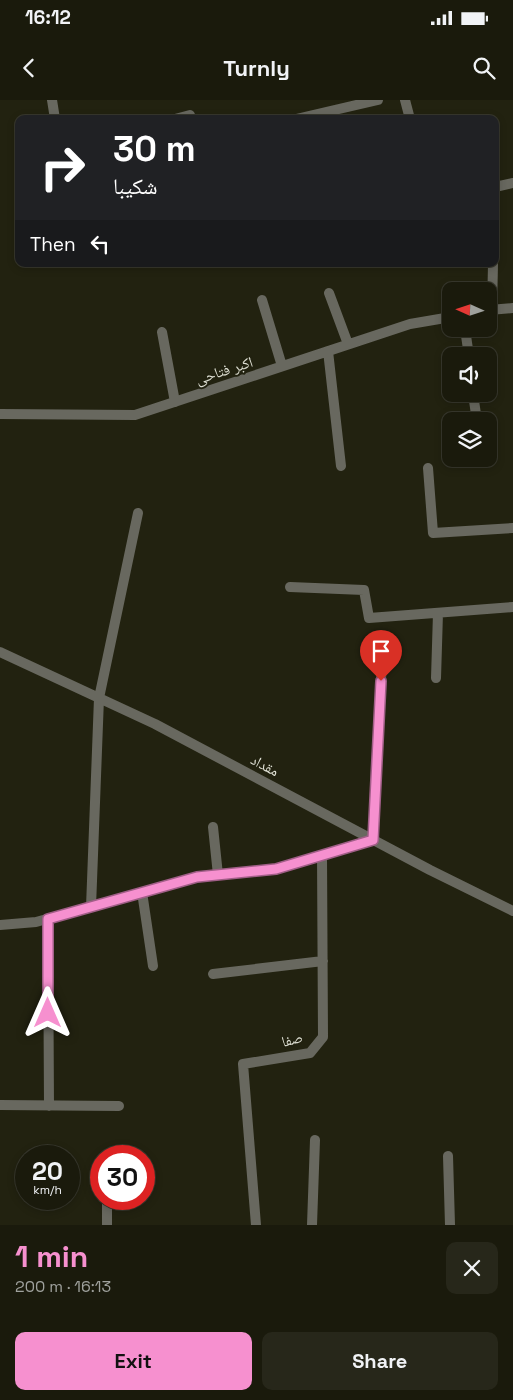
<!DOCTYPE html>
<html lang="en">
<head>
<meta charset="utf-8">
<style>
  body { margin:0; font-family:"Space Grotesk","Noto Naskh Arabic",sans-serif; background:#27271a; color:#f1f3f6; height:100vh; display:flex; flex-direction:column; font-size:19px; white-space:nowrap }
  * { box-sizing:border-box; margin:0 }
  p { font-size:16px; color:#9fa19d }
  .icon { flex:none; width:28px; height:28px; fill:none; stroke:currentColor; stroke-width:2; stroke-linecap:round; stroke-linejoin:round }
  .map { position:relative; height:1125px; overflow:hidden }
  .details { display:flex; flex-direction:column; background:#1a1a0c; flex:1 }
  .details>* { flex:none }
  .guide { position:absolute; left:15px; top:15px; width:484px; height:152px; border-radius:10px; box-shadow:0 2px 8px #0003,0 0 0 1px #38382d; background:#202124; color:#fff; overflow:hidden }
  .needle { width:32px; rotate:273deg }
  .buttons { position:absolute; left:442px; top:182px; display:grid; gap:10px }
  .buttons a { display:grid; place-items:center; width:55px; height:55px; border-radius:10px; background:#1a1a0c; box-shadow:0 2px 8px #0003,0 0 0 1px #38382d; font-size:25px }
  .speed { position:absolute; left:15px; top:1045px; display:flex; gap:10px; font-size:25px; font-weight:700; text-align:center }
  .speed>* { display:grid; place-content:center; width:65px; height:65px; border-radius:50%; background:#1a1a0c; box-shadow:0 2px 8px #0003,0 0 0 1px #38382d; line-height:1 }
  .speed small { font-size:12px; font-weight:400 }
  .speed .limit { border:8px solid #d22; background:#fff; color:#111 }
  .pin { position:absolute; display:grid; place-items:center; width:42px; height:42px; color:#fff; margin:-51px -21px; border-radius:50% 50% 50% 0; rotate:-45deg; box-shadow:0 0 5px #0007 }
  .pin .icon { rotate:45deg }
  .me { position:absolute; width:55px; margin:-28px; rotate:0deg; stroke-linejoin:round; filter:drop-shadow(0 0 4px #0008) }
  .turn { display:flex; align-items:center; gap:18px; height:105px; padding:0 15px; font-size:22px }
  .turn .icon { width:65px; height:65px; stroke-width:2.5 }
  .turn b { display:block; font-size:35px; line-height:42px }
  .then { display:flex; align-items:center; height:48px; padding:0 15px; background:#0003; gap:10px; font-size:19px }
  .round { display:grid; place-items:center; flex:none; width:52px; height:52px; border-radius:10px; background:#27271a }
  .overview { display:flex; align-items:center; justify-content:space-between; height:85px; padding:0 15px }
  h1 { font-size:30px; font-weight:700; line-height:38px; color:#f690cf }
  .cta { display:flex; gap:10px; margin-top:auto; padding:10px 15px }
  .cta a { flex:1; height:58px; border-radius:10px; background:#f690cf; color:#111; font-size:20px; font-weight:700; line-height:58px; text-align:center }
  .cta a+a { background:#27271a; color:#f1f3f6 }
  .status { display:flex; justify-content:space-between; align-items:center; height:35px; padding:0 25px; background:#1a1a0c; direction:ltr }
  .status svg { height:14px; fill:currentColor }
  header { display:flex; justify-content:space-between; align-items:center; height:65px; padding:0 15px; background:#1a1a0c; font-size:22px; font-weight:700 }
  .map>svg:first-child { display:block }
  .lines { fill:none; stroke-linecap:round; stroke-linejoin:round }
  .street { stroke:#68685f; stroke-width:10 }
  .route-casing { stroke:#a05e87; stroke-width:12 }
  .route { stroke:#f690cf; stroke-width:9 }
  .labels { text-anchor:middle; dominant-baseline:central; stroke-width:4; stroke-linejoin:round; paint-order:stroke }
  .street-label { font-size:15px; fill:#ddded2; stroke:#222210 }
</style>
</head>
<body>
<div class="status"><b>16:12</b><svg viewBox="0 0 49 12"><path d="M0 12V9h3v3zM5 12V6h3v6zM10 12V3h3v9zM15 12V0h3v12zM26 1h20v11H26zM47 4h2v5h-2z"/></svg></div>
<header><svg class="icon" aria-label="back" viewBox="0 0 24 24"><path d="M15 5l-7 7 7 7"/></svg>Turnly<svg class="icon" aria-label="search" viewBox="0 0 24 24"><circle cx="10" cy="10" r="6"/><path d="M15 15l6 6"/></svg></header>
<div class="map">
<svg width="513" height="1125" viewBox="0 0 513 1125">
  <rect width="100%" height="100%" fill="#222210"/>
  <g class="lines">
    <path class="street" d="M52,0L55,19
      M405,0L410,19
      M175,19L190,15
      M296,19L378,0
      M495,87L513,83
      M329,193L348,244
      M262,200L282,266
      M489,210L513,208
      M492,210L493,164
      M465,229L469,256
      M162,232L175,302
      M328,251L341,366
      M473,294L477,321
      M0,314L135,315L410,224L451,217
      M428,368L433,433L513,428
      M290,487L364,490L369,518L513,507
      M0,552L155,624L430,770L513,811
      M436,578L438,513
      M213,727L218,775
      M142,792L153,866
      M91,807L99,598L138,413
      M48,819L49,1006
      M0,825L36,822L197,777L276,769L373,740L382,561
      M213,874L323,861
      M0,1005L119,1006
      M448,1056L450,1125
      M107,1125V1099
      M256,1125L243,964L310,953L323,937L322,755
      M312,1125L315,1040"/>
  </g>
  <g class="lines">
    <defs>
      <path id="route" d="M48,913V819L197,777L276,769L373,740L381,581"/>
    </defs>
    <use href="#route" class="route-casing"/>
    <use href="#route" class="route"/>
  </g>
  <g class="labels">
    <g class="street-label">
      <text transform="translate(224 270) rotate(-18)">اکبر فتاحی</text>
      <text transform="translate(265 665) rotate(28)">مقداد</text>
      <text transform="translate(292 939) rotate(-14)">صفا</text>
    </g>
  </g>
</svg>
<div class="buttons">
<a><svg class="needle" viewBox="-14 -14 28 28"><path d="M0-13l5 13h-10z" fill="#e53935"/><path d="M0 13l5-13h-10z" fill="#9fa19d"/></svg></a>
<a><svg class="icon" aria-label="sound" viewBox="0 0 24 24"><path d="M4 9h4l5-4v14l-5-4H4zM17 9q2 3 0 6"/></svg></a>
<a><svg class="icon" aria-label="layers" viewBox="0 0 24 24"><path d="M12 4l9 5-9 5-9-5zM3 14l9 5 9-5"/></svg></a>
</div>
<div class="speed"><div>20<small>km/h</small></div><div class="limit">30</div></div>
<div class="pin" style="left:381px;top:581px;background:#d93025"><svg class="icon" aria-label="arrive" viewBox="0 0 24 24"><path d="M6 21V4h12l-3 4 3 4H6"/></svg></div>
<svg class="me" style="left:48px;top:913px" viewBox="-20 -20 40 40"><path d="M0-17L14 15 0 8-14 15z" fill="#f690cf" stroke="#fff" stroke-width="4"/></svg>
<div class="guide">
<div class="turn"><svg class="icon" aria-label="right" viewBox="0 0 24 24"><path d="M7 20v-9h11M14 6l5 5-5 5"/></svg><div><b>30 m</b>شکیبا</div></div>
<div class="then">Then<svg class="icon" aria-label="left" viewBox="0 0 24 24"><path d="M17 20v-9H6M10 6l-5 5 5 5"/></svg></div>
</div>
</div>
<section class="details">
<div class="overview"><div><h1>1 min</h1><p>200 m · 16:13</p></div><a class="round"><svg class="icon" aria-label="close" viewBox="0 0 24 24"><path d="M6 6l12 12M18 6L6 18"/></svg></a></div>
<div class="cta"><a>Exit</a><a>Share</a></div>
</section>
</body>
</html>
